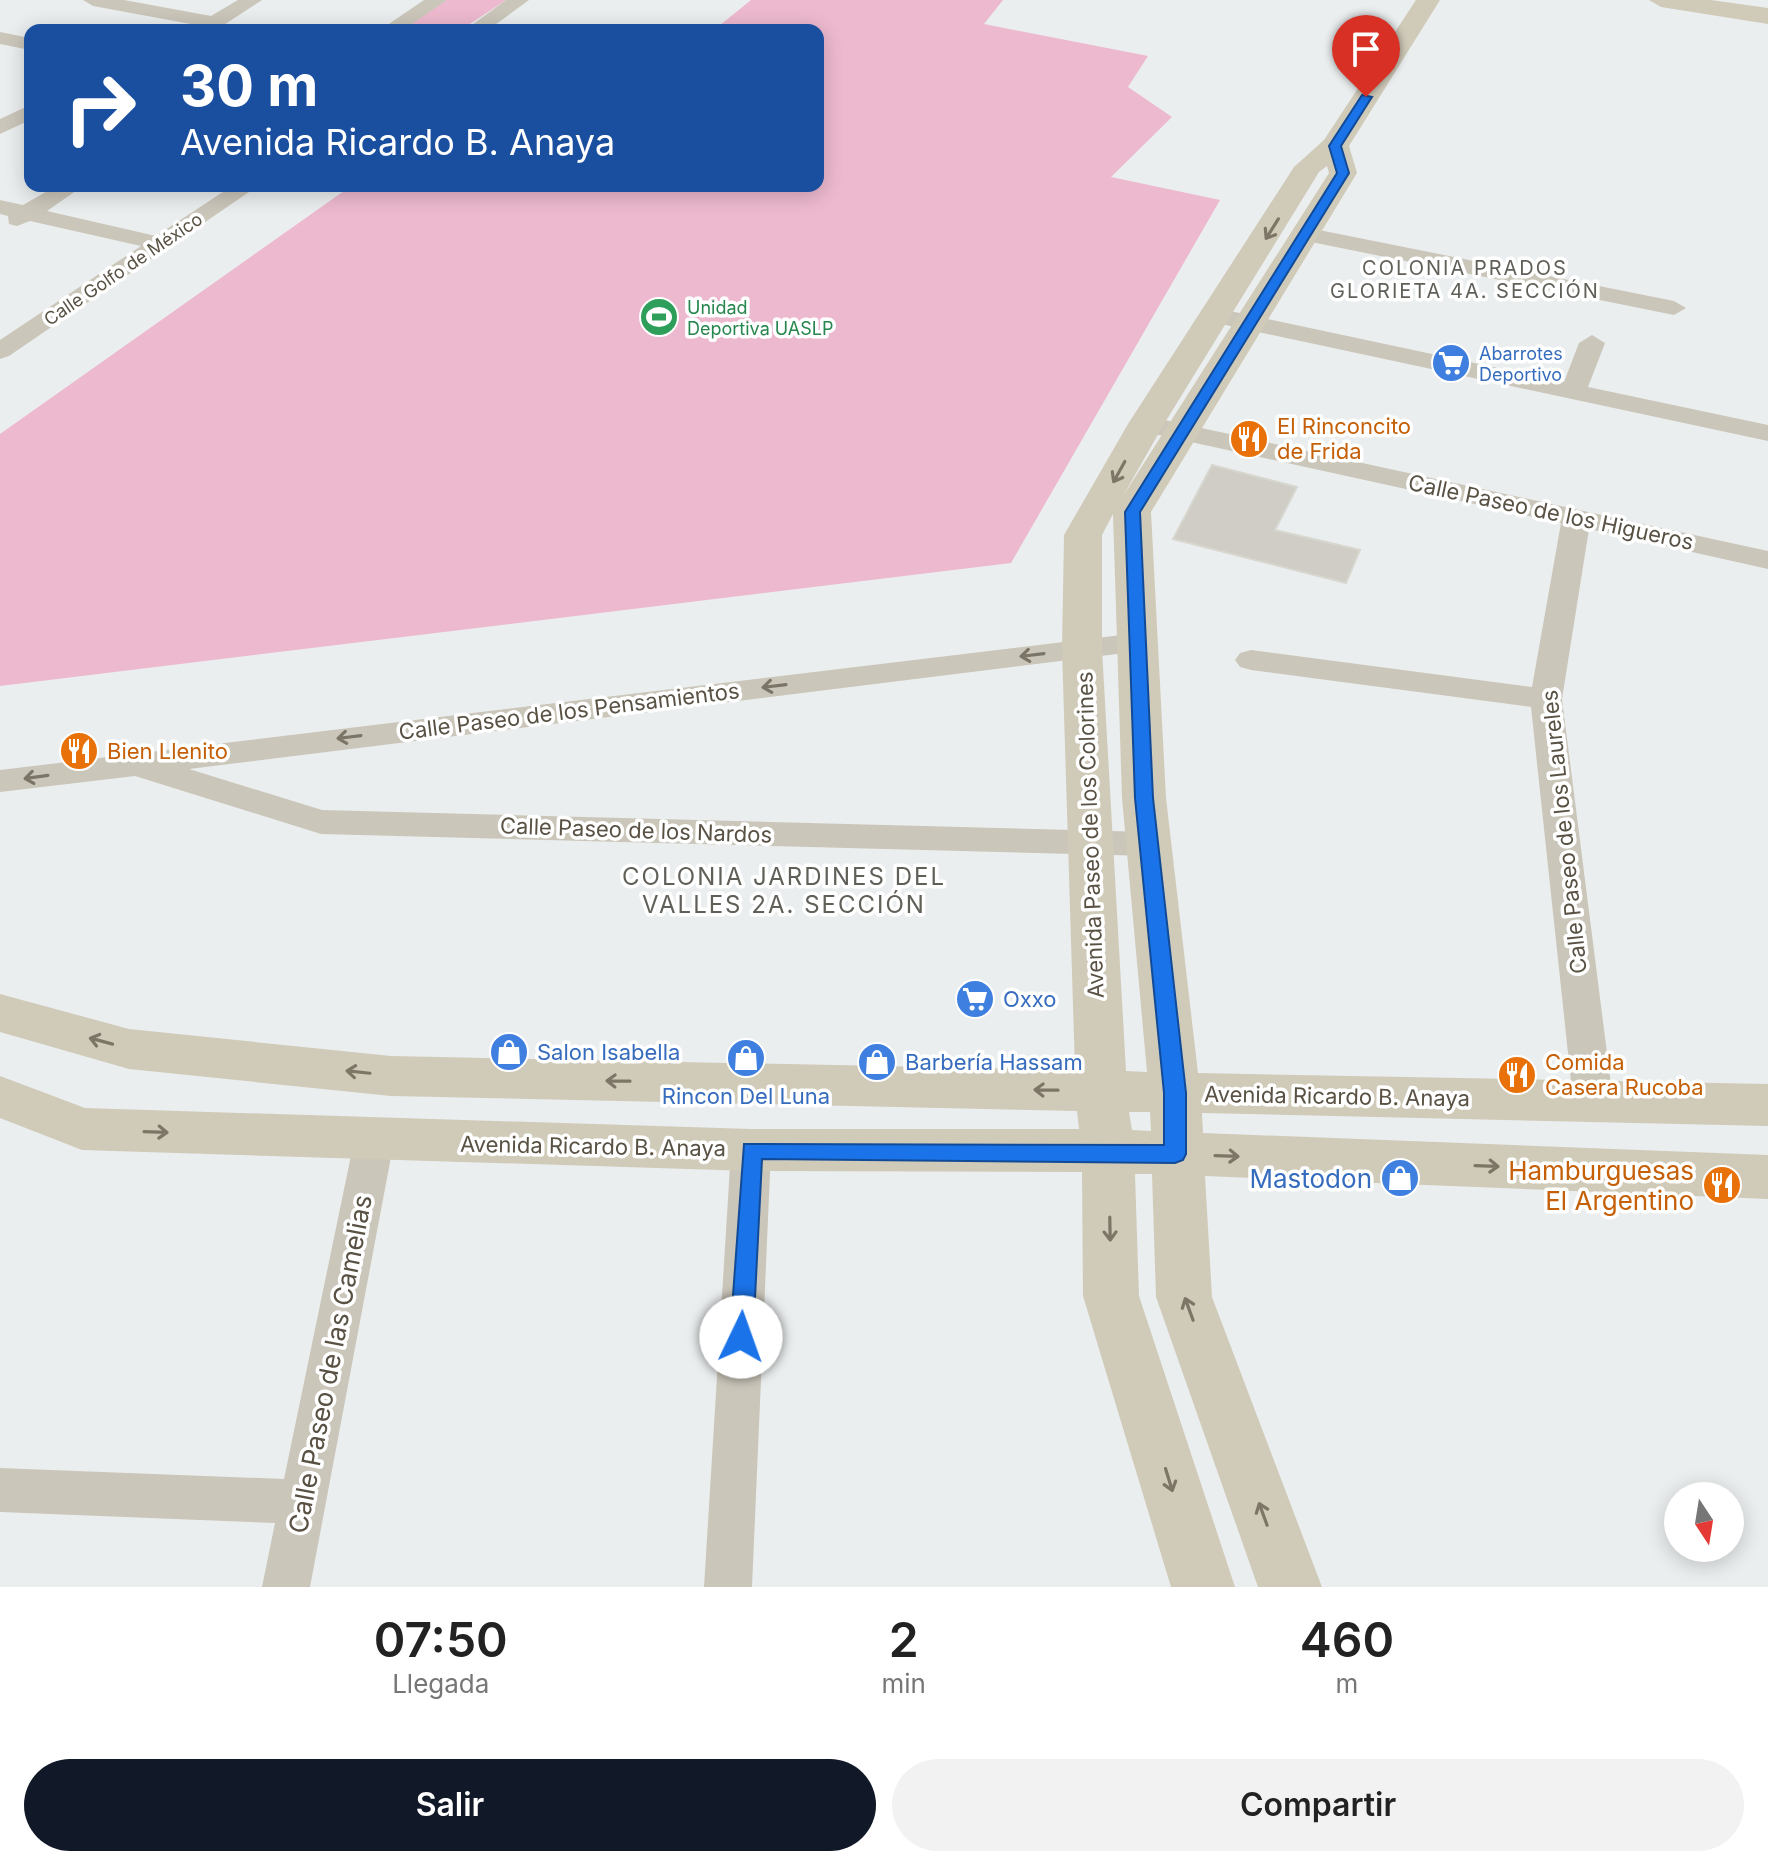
<!DOCTYPE html>
<html lang="es">
<head>
<meta charset="utf-8">
<style>
  body { margin:0; font-family:Inter,sans-serif; background:#f2f2f2; color:#222; height:100vh; display:flex; flex-direction:column; font-size:30px; white-space:nowrap }
  * { box-sizing:border-box; margin:0 }
  p { font-size:26px; color:#767676 }
  .icon { flex:none; width:44px; height:44px; fill:none; stroke:currentColor; stroke-width:2; stroke-linecap:round; stroke-linejoin:round }
  .map { position:relative; height:1587px; overflow:hidden }
  .details { display:flex; flex-direction:column; background:#fff; flex:1 }
  .details>* { flex:none }
  .hud { position:absolute; left:24px; top:24px; width:800px; height:168px; border-radius:16px; box-shadow:0 4px 20px #0003; background:#1a4fa0; color:#fff; overflow:hidden }
  .needle { width:52px; rotate:168deg }
  .buttons { position:absolute; left:1664px; top:1482px; display:grid; gap:16px }
  .buttons a { display:grid; place-items:center; width:80px; height:80px; border-radius:50%; background:#fff; box-shadow:0 4px 20px #0003; font-size:40px }
  .pin { position:absolute; display:grid; place-items:center; width:68px; height:68px; color:#fff; margin:-82px -34px; border-radius:50% 50% 50% 0; rotate:-45deg; box-shadow:0 0 8px #0007 }
  .pin .icon { rotate:45deg }
  .me { position:absolute; width:88px; margin:-44px; rotate:3deg; stroke-linejoin:round; filter:drop-shadow(0 0 6px #0008) }
  .turn { display:flex; align-items:center; gap:28px; height:168px; padding:0 24px; font-size:36px }
  .turn .icon { width:104px; height:104px; stroke-width:2.5 }
  .turn b { display:block; font-size:56px; line-height:68px }
  .eta { display:flex; justify-content:space-evenly; align-items:center; height:136px; text-align:center }
  .eta b { font-size:48px; font-weight:600; line-height:56px }
  .primary-button { display:flex; gap:16px; margin-top:auto; padding:16px 24px }
  .primary-button a { flex:1; height:92px; border-radius:48px; background:#111827; color:#fff; font-size:32px; font-weight:600; line-height:92px; text-align:center }
  .primary-button a+a { background:#f2f2f2; color:#222 }
  .map>svg:first-child { display:block }
  .green { fill:#edb9ce }
  .building { fill:#cfcdc5; stroke:#d7d7cf; stroke-width:2 }
  .lines { fill:none; stroke-linecap:round; stroke-linejoin:round }
  .street { fill:#cbc6ba; fill-rule:evenodd }
  .secondary { fill:#d0cab9; fill-rule:evenodd }
  .oneway { stroke:#7d7667 }
  .oneway2 { stroke:#7b7567 }
  .route { fill:#1a73e8; stroke:#114b97; stroke-width:2 }
  .labels { text-anchor:middle; dominant-baseline:central; stroke-width:7; stroke-linejoin:round; paint-order:stroke }
  .far-street-label { font-size:18px; fill:#595244; stroke:#fff }
  .far-leisure-label { font-size:18px; fill:#27864d; stroke:#fff; text-anchor:start }
  .far-shop-label { font-size:18px; fill:#366cbe; stroke:#fff; text-anchor:start }
  .far-neighbourhood-label { font-size:20px; letter-spacing:2px; fill:#605f58; stroke:#fff }
  .food-label { font-size:22px; fill:#c56008; stroke:#fff; text-anchor:start }
  .street-label { font-size:22px; fill:#595244; stroke:#fff }
  .shop-label { font-size:22px; fill:#366cbe; stroke:#fff; text-anchor:start }
  .neighbourhood-label { font-size:24px; letter-spacing:2px; fill:#605f58; stroke:#fff }
  .near-food-label { font-size:26px; fill:#c56008; stroke:#fff; text-anchor:end }
  .near-shop-label { font-size:26px; fill:#366cbe; stroke:#fff; text-anchor:end }
  .near-street-label { font-size:26px; fill:#595244; stroke:#fff }
</style>
</head>
<body>
<div class="map">
<svg width="1768" height="1587" viewBox="0 0 1768 1587">
  <rect width="100%" height="100%" fill="#ebeeef"/>
  <path class="green" d="M447,0H506L461,30H400Z
    M751,0H1003L984,24L1148,56L1128,87L1172,117L1111,177L1220,200L1011,563L0,686V434L351,186H818V30H714Z"/>
  <path class="building" d="M1212,465L1297,487L1275,530L1360,550L1346,583L1173,539Z"/>
  <g class="lines">
    <path class="street" d="M83,0H124L211,16L238,0H262L216,30H192L196,25L93,6Z
      M424,0H447L403,30H380Z
      M506,0H529L488,30H465Z
      M0,32L30,38V50L0,44Z
      M30,105V120L0,134V119Z
      M56,186H83L47,211L156,236L232,186H258L9,356L0,359V340L141,246L30,221L17,226L9,224L8,216L0,214V200L23,205Z
      M1304,227L1674,301L1686,308L1674,315L1296,239L1292,234L1296,229Z
      M1216,308L1564,382L1579,343L1592,335L1605,343L1588,387L1768,425V441L1207,321L1203,316L1207,311Z
      M1146,416L1768,551V569L1589,529L1562,699L1613,1100L1607,1111L1593,1116L1579,1111L1573,1100L1531,707L1251,670L1240,667L1235,660L1240,653L1251,650L1532,687L1561,523L1136,430L1132,424L1136,418Z
      M1138,633L1149,636L1154,643L1149,650L189,769L322,810L1149,832L1161,835L1166,844L1161,853L1149,856L321,834L135,776L0,792V770Z
      M374,1125L388,1129L394,1141L310,1587H262L275,1523L0,1512V1468L284,1479L354,1141L360,1129Z
      M751,1133L765,1138L771,1150L752,1587H704L731,1150L737,1138Z"/>
    <path class="secondary" d="M1416,0H1440L1349,146L1357,173L1151,512L1166,798L1198,1073L1768,1084V1126L1202,1113L1203,1133L1768,1155V1199L1205,1176L1212,1297L1322,1587H1258L1156,1297L1152,1174H1135L1139,1296L1235,1587H1171L1083,1296L1082,1172L751,1171L82,1150L0,1118V1076L85,1108L751,1129H1079L1077,1111L391,1096L129,1069L0,1032V994L129,1029L391,1056L1075,1070L1062,649L1064,535L1128,424L1294,167L1324,140ZM1327,166L1329,173L1123,496L1164,424L1319,172ZM1113,514L1122,798L1147,1072L1126,1071L1102,649V535ZM1129,1112H1150L1151,1131L1132,1130Z
      M1649,0H1711L1768,8V24L1661,7Z"/>
  </g>
  <defs><path id="oneway-shaft" d="M-6 0H5M1.5-3L5.5 0L1.5 3" fill="none" stroke-width="1.6" stroke-linecap="round" stroke-linejoin="round" transform="scale(2)"/></defs>
  <g class="oneway">
    <use href="#oneway-shaft" transform="translate(1272 229) rotate(122)"/>
    <use href="#oneway-shaft" transform="translate(1119 472) rotate(119)"/>
    <use href="#oneway-shaft" transform="translate(101 1041) rotate(-165)"/>
    <use href="#oneway-shaft" transform="translate(358 1072) rotate(-174)"/>
    <use href="#oneway-shaft" transform="translate(618 1081) rotate(-179)"/>
    <use href="#oneway-shaft" transform="translate(1046 1090) rotate(-179)"/>
    <use href="#oneway-shaft" transform="translate(156 1132) rotate(2)"/>
    <use href="#oneway-shaft" transform="translate(1227 1156) rotate(2)"/>
    <use href="#oneway-shaft" transform="translate(1487 1166) rotate(2)"/>
    <use href="#oneway-shaft" transform="translate(1110 1229) rotate(89)"/>
    <use href="#oneway-shaft" transform="translate(1189 1309) rotate(-110)"/>
    <use href="#oneway-shaft" transform="translate(1169 1480) rotate(73)"/>
    <use href="#oneway-shaft" transform="translate(1263 1514) rotate(-110)"/>
  </g>
  <g class="oneway2">
    <use href="#oneway-shaft" transform="translate(1032 655) rotate(173)"/>
    <use href="#oneway-shaft" transform="translate(774 686) rotate(173)"/>
    <use href="#oneway-shaft" transform="translate(349 737) rotate(173)"/>
    <use href="#oneway-shaft" transform="translate(36 777) rotate(172)"/>
  </g>
  <path class="route" d="M1362,95L1372,97L1341,146L1349,173L1140,512L1153,798L1186,1093V1154L1183,1160L1175,1163L762,1159L753,1337L750,1345L741,1348L733,1345L730,1337L744,1144L1164,1145V1093L1135,798L1125,512L1337,173L1329,146Z"/>
  <defs>
    <symbol id="stadium-disc" viewBox="-11 -11 22 22"><circle r="9.5" fill="#2e9e5b" stroke="#fff"/><path d="M0-5a6.5 5 0 1 0 0 10a6.5 5 0 1 0 0-10ZM-3.5-1.8h7v3.6h-7Z" fill="#fff"/></symbol>
    <symbol id="supermarket-disc" viewBox="-11 -11 22 22"><circle r="9.5" fill="#3f7fe0" stroke="#fff"/><path d="M-6-5.5h2.5l.6 2H6L4.5 2H-2.5L-4.4-4H-6ZM-1.5 3.2a1.3 1.3 0 1 0 .1 0ZM3 3.2a1.3 1.3 0 1 0 .1 0Z" fill="#fff"/></symbol>
    <symbol id="restaurant-disc" viewBox="-11 -11 22 22"><circle r="9.5" fill="#e8710a" stroke="#fff"/><path d="M-5-6h1v4h1v-4h1v4h1v-4h1v5L-1.5 .5V6h-2V.5L-5-1ZM5-6V6H3V1.5H1.5Q1.5-4 5-6Z" fill="#fff"/></symbol>
    <symbol id="shop-disc" viewBox="-11 -11 22 22"><circle r="9.5" fill="#3f7fe0" stroke="#fff"/><path d="M-5-2.5h2.3a2.7 3.5 0 0 1 5.4 0H5L5.5 6h-11ZM-1.5-2.5h3a1.5 2.3 0 0 0-3 0Z" fill="#fff"/></symbol>
  </defs>
  <g fill-rule="evenodd">
    <use href="#stadium-disc" x="637" y="295" width="44" height="44"/>
    <use href="#supermarket-disc" x="1429" y="341" width="44" height="44"/>
    <use href="#restaurant-disc" x="1227" y="417" width="44" height="44"/>
    <use href="#restaurant-disc" x="57" y="729" width="44" height="44"/>
    <use href="#supermarket-disc" x="953" y="977" width="44" height="44"/>
    <use href="#shop-disc" x="487" y="1030" width="44" height="44"/>
    <use href="#shop-disc" x="724" y="1036" width="44" height="44"/>
    <use href="#shop-disc" x="855" y="1040" width="44" height="44"/>
    <use href="#restaurant-disc" x="1495" y="1053" width="44" height="44"/>
    <use href="#shop-disc" x="1378" y="1156" width="44" height="44"/>
    <use href="#restaurant-disc" x="1700" y="1163" width="44" height="44"/>
  </g>
  <g class="labels">
    <g class="far-street-label">
      <text transform="translate(123 269) rotate(-34)">Calle Golfo de México</text>
    </g>
    <g class="far-leisure-label">
      <text x="687" y="307">Unidad<tspan x="687" dy="21">Deportiva UASLP</tspan></text>
    </g>
    <g class="far-shop-label">
      <text x="1479" y="353">Abarrotes<tspan x="1479" dy="21">Deportivo</tspan></text>
    </g>
    <g class="far-neighbourhood-label">
      <text x="1465" y="268">COLONIA PRADOS<tspan x="1465" dy="23">GLORIETA 4A. SECCIÓN</tspan></text>
    </g>
    <g class="food-label">
      <text x="1277" y="426">El Rinconcito<tspan x="1277" dy="25">de Frida</tspan></text>
      <text x="107" y="751">Bien Llenito</text>
      <text x="1545" y="1062">Comida<tspan x="1545" dy="25">Casera Rucoba</tspan></text>
    </g>
    <g class="street-label">
      <text transform="translate(1551 512) rotate(12)">Calle Paseo de los Higueros</text>
      <text transform="translate(569 711) rotate(-7)">Calle Paseo de los Pensamientos</text>
      <text transform="translate(636 830) rotate(2)">Calle Paseo de los Nardos</text>
      <text transform="translate(1564 832) rotate(-96)">Calle Paseo de los Laureles</text>
      <text transform="translate(1090 835) rotate(-92)">Avenida Paseo de los Colorines</text>
      <text transform="translate(1337 1096) rotate(1)">Avenida Ricardo B. Anaya</text>
      <text transform="translate(593 1146) rotate(1)">Avenida Ricardo B. Anaya</text>
    </g>
    <g class="shop-label">
      <text x="1003" y="999">Oxxo</text>
      <text x="537" y="1052">Salon Isabella</text>
      <text x="905" y="1062">Barbería Hassam</text>
      <text x="746" y="1096" text-anchor="middle">Rincon Del Luna</text>
    </g>
    <g class="neighbourhood-label">
      <text x="784" y="876">COLONIA JARDINES DEL<tspan x="784" dy="28">VALLES 2A. SECCIÓN</tspan></text>
    </g>
    <g class="near-food-label">
      <text x="1694" y="1170">Hamburguesas<tspan x="1694" dy="30">El Argentino</tspan></text>
    </g>
    <g class="near-shop-label">
      <text x="1372" y="1178">Mastodon</text>
    </g>
    <g class="near-street-label">
      <text transform="translate(330 1364) rotate(-79)">Calle Paseo de las Camelias</text>
    </g>
  </g>
</svg>
<div class="buttons">
<a><svg class="needle" viewBox="-14 -14 28 28"><path d="M0-13l5 13h-10z" fill="#e53935"/><path d="M0 13l5-13h-10z" fill="#767676"/></svg></a>
</div>
<div class="pin" style="left:1366px;top:97px;background:#d93025"><svg class="icon" aria-label="arrive" viewBox="0 0 24 24"><path d="M6 21V4h12l-3 4 3 4H6"/></svg></div>
<svg class="me" style="left:741px;top:1337px" viewBox="-20 -20 40 40"><circle r="19" fill="#fff"/><path d="M0-13L10 11 0 6-10 11z" fill="#1a73e8"/></svg>
<div class="hud">
<div class="turn"><svg class="icon" aria-label="right" viewBox="0 0 24 24"><path d="M7 20v-9h11M14 6l5 5-5 5"/></svg><div><b>30 m</b>Avenida Ricardo B. Anaya</div></div>
</div>
</div>
<section class="details">
<div class="eta">
<div><b>07:50</b><p>Llegada</p></div>
<div><b>2</b><p>min</p></div>
<div><b>460</b><p>m</p></div>
</div>
<div class="primary-button"><a>Salir</a><a>Compartir</a></div>
</section>
</body>
</html>
